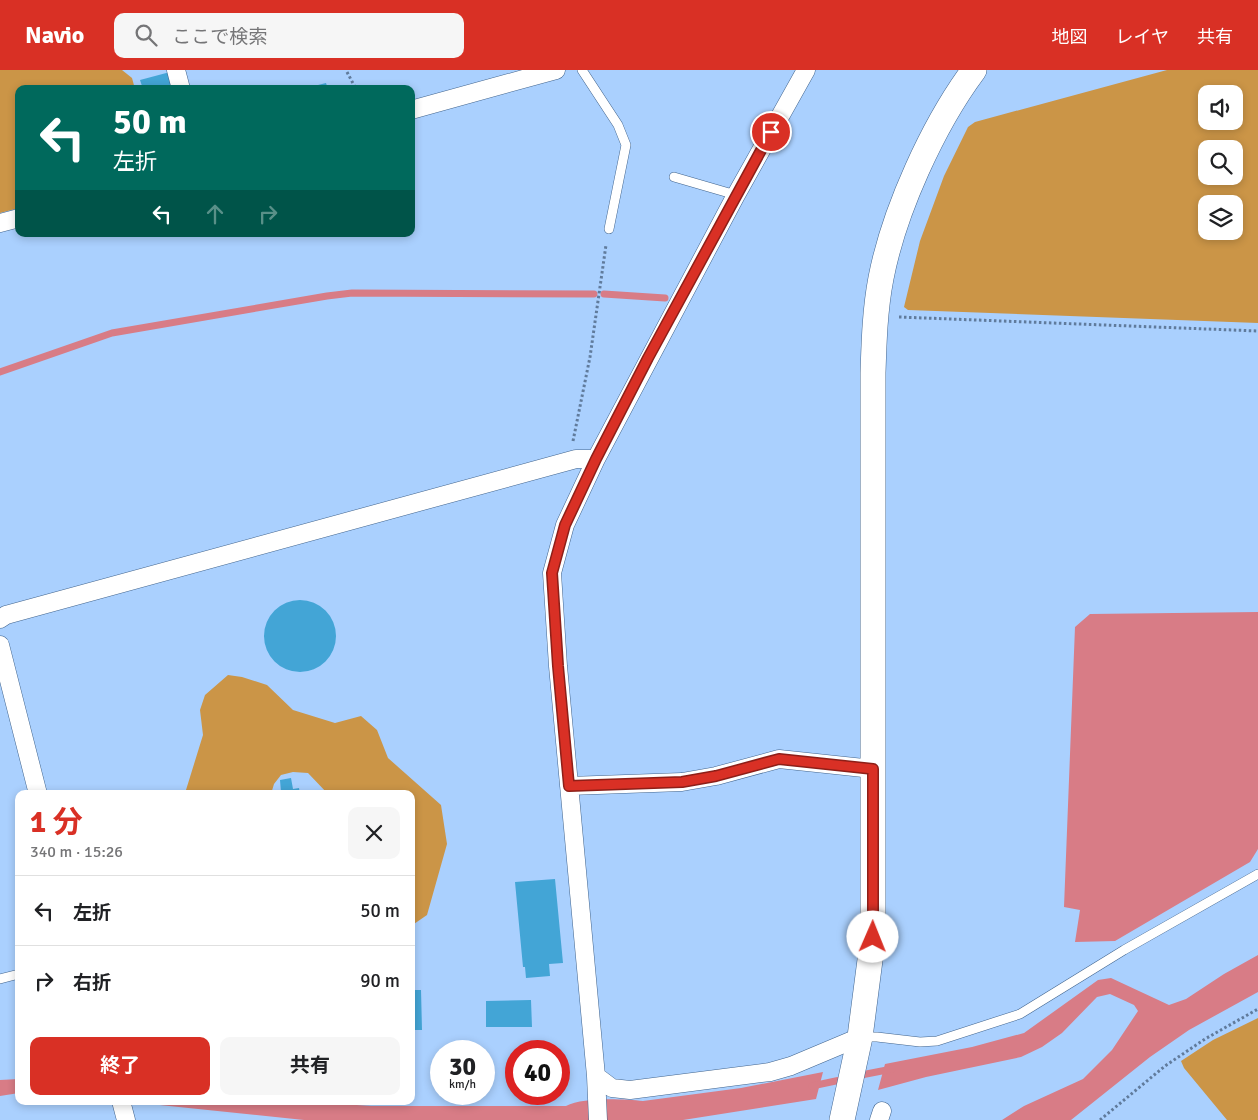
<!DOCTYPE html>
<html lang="ja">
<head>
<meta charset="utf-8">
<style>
  body { margin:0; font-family:Signika,"Noto Sans JP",sans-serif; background:#f6f6f6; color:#202124; height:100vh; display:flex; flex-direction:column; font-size:19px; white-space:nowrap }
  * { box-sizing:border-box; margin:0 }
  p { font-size:16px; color:#757577 }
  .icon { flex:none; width:28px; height:28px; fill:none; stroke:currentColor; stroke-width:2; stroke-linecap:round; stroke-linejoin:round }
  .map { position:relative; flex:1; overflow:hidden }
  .drawer { position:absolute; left:15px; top:720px; width:400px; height:315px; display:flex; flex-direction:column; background:#fff; border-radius:10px; box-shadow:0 2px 8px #0003 }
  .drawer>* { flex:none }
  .top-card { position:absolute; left:15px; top:15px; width:400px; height:152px; border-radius:10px; box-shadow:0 2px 8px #0003; background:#00695c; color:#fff; overflow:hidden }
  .controls { position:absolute; left:1198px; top:15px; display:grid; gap:10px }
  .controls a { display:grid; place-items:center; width:45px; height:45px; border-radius:10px; background:#fff; box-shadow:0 2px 8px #0003; font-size:25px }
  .speed { position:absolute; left:430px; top:970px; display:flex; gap:10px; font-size:25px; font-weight:700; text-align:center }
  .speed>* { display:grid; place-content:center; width:65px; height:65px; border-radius:50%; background:#fff; box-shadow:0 2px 8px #0003; line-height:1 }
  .speed small { font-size:12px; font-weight:400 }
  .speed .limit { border:8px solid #d22; background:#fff; color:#111 }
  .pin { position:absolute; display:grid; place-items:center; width:42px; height:42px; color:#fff; margin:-21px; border:2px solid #fff; border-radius:50%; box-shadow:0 1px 5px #0007 }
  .me { position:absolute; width:55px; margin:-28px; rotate:1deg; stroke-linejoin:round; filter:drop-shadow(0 0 4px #0008) }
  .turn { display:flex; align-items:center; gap:18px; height:105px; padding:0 15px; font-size:22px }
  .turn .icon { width:65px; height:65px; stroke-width:2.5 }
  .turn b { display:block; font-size:35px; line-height:42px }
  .lanes { display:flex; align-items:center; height:48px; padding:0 15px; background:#0003; justify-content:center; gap:25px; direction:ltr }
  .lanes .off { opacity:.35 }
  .round { display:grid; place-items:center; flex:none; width:52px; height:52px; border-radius:10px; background:#f6f6f6 }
  .overview { display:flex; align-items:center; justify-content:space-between; height:85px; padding:0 15px }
  h1 { font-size:30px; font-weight:700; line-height:38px; color:#d93025 }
  .primary-button { display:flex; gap:10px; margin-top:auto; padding:10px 15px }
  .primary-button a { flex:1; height:58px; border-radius:10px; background:#d93025; color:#fff; font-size:20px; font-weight:700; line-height:58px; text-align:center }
  .primary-button a+a { background:#f6f6f6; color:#202124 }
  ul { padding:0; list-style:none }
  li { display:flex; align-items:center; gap:15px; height:70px; padding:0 15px; border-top:1px solid #e0e0e0 }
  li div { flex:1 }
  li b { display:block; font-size:19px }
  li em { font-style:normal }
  header { display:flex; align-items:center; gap:30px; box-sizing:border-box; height:70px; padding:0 25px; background:#d93025; color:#fff }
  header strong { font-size:24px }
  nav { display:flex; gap:28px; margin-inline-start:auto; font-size:18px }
  .search { width:350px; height:45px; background:#f6f6f6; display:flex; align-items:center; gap:12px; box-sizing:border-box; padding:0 18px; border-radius:10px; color:#757577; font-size:19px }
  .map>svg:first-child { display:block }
  .green { fill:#cb9547; fill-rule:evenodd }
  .water { fill:#d87c86 }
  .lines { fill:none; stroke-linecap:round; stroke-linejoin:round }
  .stream { stroke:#d87c86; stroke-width:7 }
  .building { fill:#43a5d6 }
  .lane-casing { stroke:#41648d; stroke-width:10 }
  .street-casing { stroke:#41648d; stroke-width:19 }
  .secondary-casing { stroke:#41648d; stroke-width:26 }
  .path { stroke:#607b9c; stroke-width:3; stroke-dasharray:2.5 2.5; stroke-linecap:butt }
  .lane { stroke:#fff; stroke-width:9 }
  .street { stroke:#fff; stroke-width:18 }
  .secondary { stroke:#fff; stroke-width:25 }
  .route-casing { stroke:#8d1f18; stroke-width:12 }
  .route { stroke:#d93025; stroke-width:9 }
</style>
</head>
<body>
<header>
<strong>Navio</strong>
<div class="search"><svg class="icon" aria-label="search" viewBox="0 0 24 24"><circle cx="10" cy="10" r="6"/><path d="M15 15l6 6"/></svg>ここで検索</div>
<nav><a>地図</a><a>レイヤ</a><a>共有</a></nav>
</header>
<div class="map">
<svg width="1258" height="1050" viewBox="0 0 1258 1050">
  <rect width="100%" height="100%" fill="#aad0fe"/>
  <path class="green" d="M0,0H122L132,8L135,19H19V138L0,143Z
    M1167,0H1258V253L908,240L904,237L920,171L944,106L968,57L975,52ZM1206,24H1234V51H1206ZM1206,79H1234V106H1206ZM1206,134H1234V161H1206Z
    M228,605L242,607L267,615L293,640L335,653L361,646L377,660L388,688L441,735L447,774L427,845L411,856V724H328L308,703L293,702L281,705L274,714L271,724H188L186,720L203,665L200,640L205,625Z
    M1258,948V1050H1227L1184,998L1181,991L1213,970Z"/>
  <path class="water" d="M1258,542V779L1250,792L1115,871L1075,872L1080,840L1064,837L1075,557L1090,544Z
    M1258,885V922L1189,960L1150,987L1071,1050H1002L1024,1036L1083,1009L1112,980L1138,941L1134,935L1110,924L1097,927L1062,963L1042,977L1021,987L926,1007L878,1020L885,994L972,977L1024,963L1098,910L1111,908L1169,935L1186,929L1224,904Z
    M823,1002L816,1029L683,1050H304L121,1031H299L371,1036H566C583,1027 623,1029 643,1031L741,1018Z
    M19,1009V1023L0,1026V1010Z"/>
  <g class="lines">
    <path class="stream" d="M604,224L665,228
      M0,302L112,263L327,226L352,223L594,224
      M856,1006L892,999
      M812,1016L845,1009"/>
  </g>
  <path class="building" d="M170,2L175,19H143L140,10Z
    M326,13L328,19H306V18Z
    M264 566a36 36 0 1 1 72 0a36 36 0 1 1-72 0Z
    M291,708L293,719L299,718L300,724H275L281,722L280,710Z
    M555,809L563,893L549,894L550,906L526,908L525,897H523L515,812Z
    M411,920H421L422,960H411Z
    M531,930L532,957H486V931Z"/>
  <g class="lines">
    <defs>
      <path id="lane" d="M582,0L618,55L626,75L609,159
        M674,107L736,125
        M0,909L19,904
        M861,967H877L920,972L937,971L1020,944L1124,880L1258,804"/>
      <path id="street" d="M176,0L181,19
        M411,40L556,0
        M0,153L19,148
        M0,549L6,545L576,389H596
        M0,575L38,724
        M569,716L682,712L716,706L779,689L873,699
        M596,1006L612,1018L630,1020L770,1002L791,996L860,967
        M121,1031L126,1050
        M598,1050L596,1006L558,596L552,503L565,455L596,389L736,125L806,0
        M879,1050L882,1041"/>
      <path id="secondary" d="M842,1050L860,967L873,867V303C874,271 875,239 881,208C894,141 933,55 974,0"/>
    </defs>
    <use href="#lane" class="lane-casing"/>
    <use href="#street" class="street-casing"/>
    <use href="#secondary" class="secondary-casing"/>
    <path class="path" d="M347,2L356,19
      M899,247L1258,261
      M573,371L590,287L606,175
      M1100,1050L1165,996L1205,969L1258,939"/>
    <use href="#lane" class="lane"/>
    <use href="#street" class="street"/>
    <use href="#secondary" class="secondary"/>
  </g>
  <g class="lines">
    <defs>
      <path id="route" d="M771,62L648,288L596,389L565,455L552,503L558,596L569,716L682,712L716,706L779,689L873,699V867"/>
    </defs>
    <use href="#route" class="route-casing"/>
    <use href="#route" class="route"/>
  </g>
</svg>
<div class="controls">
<a><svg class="icon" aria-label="sound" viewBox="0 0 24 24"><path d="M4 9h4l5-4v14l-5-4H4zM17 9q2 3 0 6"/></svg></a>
<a><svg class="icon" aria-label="search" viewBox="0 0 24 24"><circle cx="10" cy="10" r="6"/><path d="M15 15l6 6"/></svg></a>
<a><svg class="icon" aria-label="layers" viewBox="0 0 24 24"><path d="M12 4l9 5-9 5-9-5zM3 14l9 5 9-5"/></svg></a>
</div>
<div class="speed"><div>30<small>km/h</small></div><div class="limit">40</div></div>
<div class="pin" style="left:771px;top:62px;background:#d93025"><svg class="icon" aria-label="arrive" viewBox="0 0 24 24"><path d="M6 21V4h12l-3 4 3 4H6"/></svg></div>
<svg class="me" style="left:873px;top:867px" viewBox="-20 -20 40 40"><circle r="19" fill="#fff"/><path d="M0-13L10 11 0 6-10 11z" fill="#d93025"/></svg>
<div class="top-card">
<div class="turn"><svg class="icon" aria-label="left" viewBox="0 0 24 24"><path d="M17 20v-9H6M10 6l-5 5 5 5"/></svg><div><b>50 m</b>左折</div></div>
<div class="lanes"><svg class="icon" aria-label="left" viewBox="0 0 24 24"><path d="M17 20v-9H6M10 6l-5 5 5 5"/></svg><svg class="icon off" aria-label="ahead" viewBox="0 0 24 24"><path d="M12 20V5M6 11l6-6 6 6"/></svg><svg class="icon off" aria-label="right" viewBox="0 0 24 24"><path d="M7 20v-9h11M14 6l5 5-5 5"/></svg></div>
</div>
<section class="drawer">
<div class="overview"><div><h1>1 分</h1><p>340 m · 15:26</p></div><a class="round"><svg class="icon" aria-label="close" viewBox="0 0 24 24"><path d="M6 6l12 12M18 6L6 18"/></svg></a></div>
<ul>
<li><svg class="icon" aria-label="left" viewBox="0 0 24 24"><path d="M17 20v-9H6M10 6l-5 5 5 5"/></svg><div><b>左折</b></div><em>50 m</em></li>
<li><svg class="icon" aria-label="right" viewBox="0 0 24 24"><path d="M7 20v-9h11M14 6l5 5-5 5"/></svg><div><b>右折</b></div><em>90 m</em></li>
</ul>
<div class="primary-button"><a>終了</a><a>共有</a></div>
</section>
</div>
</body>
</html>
